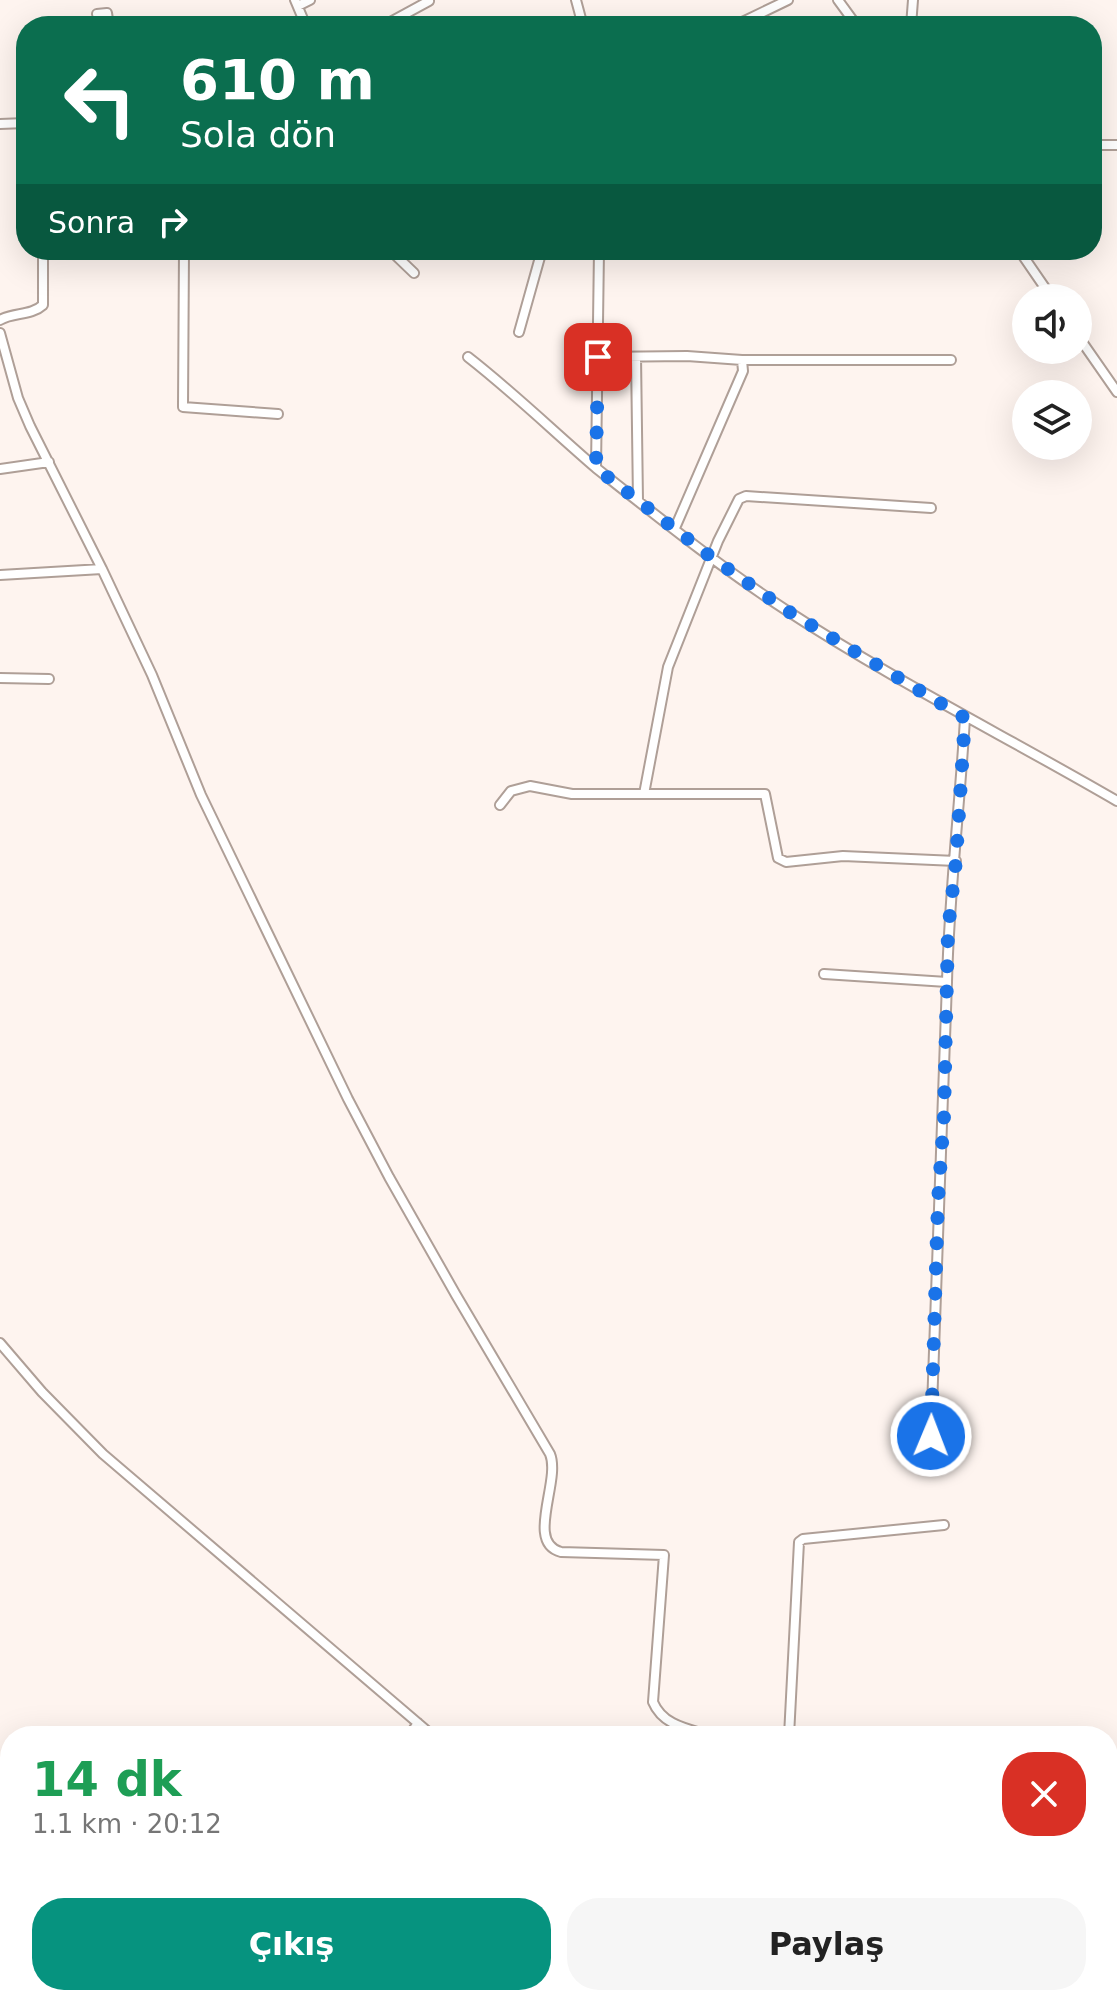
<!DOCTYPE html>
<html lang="tr">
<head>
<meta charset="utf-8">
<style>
  body { margin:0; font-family:"DejaVu Sans",sans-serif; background:#f6f6f6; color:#222; height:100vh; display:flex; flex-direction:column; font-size:30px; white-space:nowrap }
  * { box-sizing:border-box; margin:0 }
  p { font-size:26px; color:#767676 }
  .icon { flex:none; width:44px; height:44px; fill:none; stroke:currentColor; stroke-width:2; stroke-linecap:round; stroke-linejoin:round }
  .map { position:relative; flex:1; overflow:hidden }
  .drawer { position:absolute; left:0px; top:1726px; width:1118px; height:280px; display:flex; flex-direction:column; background:#fff; border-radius:32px 32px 0 0; box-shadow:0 8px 32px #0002 }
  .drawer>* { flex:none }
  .banner { position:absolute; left:16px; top:16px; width:1086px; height:244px; border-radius:32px; box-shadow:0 8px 32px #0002; background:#0b6e4f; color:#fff; overflow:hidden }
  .controls { position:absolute; left:1012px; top:284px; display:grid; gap:16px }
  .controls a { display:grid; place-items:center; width:80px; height:80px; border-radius:50%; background:#fff; box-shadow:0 8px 32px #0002; font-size:40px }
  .pin { position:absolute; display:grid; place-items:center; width:68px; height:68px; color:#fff; margin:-34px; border-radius:16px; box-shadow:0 4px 12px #0006 }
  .me { position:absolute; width:88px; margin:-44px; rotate:1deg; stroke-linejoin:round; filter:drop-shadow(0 0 6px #0008) }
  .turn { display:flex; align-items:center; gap:28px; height:168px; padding:0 32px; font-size:36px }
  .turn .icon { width:104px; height:104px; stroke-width:2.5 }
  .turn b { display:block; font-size:56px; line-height:68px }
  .then { display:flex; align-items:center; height:76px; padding:0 32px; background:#0003; gap:16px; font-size:30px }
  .round { display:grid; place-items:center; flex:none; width:84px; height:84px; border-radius:32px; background:#f6f6f6 }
  .summary { display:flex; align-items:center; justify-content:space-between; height:136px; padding:0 32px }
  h1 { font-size:48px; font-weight:800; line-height:60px; color:#1e9e55 }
  .action { display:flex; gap:16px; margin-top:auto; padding:16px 32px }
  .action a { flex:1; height:92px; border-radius:32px; background:#06937f; color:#fff; font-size:32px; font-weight:800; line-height:92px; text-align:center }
  .action a+a { background:#f6f6f6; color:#222 }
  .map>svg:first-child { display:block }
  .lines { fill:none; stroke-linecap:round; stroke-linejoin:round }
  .street-casing { stroke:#af9f97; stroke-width:12 }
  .street { stroke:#fff; stroke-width:8 }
  .route { stroke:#1a73e8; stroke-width:14; stroke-dasharray:0 25.2 }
</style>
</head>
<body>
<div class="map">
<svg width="1117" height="2006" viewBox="0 0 1117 2006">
  <rect width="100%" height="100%" fill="#fef4ef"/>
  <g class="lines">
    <defs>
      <path id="street" d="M295,0L306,26
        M576,0L583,26
        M838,0L857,26
        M298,6L310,0
        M97,14L107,13L109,26
        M383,26L429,1
        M734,26L788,0
        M911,26L913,0
        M0,124L26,123
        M1092,145H1117
        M184,250L183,407L278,414
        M390,250L414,273
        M580,250L599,254
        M599,250L596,468C658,517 720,567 786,610C893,680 1007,737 1117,801
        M1019,250L1052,298
        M0,320C13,312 31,316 43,305V250
        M519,332L542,250
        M0,333L18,398L30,426L102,569L152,675L201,795L348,1099L389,1177L456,1295L550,1454C561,1481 525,1543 561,1552L664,1555L653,1702C663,1726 689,1729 711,1736
        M1078,336L1117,392
        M468,357C513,392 553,431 596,468
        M598,357L687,356L742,360L743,371L675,528
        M636,357L638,501
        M742,360H951
        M0,469L49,462
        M931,508L746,496L739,499L718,541L668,667L644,794H765L778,858L786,862L843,856L956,861
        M0,575L102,569
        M0,678L49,679
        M500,805L511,791L530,786L572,794H644
        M824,974L947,982C949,894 960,805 965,718
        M0,1343L42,1392L103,1454L433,1736
        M931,1436L947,982
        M409,1736L418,1723
        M789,1736L799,1542L803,1539L944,1525
        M0,1958L10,1969
        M1108,1965L1117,1969
        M34,1996L43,2006
        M704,1996L714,2006
        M778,1996L779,2006
        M0,2004L23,1996
        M172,2006L186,1996"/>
    </defs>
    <use href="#street" class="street-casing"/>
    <use href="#street" class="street"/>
  </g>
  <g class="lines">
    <path class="route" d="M598,357L596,468L711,557L786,610L965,718L956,861L948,931L944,1117L938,1200L931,1436"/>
  </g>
</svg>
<div class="controls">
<a><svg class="icon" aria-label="sound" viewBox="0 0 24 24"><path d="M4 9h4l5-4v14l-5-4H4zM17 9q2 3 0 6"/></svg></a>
<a><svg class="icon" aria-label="layers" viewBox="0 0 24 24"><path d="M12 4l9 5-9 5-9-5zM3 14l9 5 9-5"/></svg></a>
</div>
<div class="pin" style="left:598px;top:357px;background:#d93025"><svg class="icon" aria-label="arrive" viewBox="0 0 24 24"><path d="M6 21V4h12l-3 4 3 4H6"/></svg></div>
<svg class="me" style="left:931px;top:1436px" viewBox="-20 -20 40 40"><circle r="17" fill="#1a73e8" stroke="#fff" stroke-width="3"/><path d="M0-11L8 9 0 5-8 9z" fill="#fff"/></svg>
<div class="banner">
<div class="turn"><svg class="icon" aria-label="left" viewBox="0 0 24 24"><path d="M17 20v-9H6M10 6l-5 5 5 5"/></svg><div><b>610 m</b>Sola dön</div></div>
<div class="then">Sonra<svg class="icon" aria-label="right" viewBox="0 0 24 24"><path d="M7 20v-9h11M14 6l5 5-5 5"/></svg></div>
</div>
<section class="drawer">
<div class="summary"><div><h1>14 dk</h1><p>1.1 km · 20:12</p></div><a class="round" style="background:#d93025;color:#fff"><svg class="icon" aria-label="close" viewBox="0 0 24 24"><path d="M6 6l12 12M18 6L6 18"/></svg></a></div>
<div class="action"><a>Çıkış</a><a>Paylaş</a></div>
</section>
</div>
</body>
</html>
